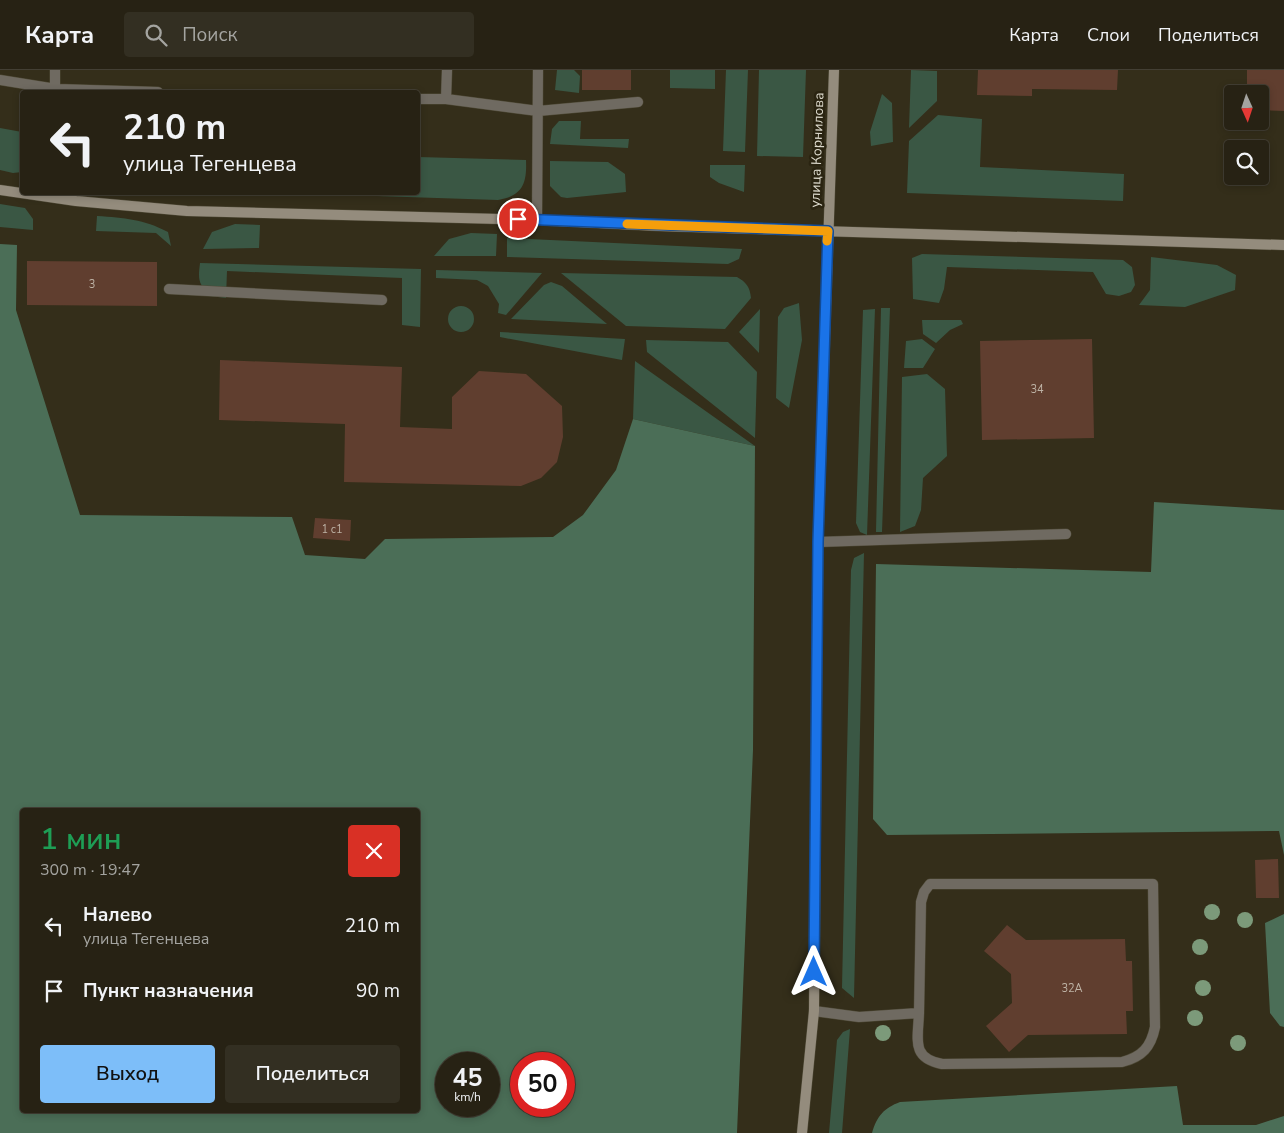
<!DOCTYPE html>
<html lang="ru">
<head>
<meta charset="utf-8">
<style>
  body { margin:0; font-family:"Nunito Sans",sans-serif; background:#332f22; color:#f1f3f6; height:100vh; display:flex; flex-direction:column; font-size:19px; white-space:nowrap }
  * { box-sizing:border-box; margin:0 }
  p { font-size:16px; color:#a4a4a0 }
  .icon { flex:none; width:28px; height:28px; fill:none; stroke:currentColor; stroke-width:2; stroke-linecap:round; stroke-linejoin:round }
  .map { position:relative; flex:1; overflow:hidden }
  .side { position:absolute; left:20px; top:738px; width:400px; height:305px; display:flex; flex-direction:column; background:#272214; border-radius:5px; box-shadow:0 2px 8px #0003,0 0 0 1px #433f34 }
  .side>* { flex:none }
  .guide { position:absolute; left:20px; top:20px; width:400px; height:105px; border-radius:5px; box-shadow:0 2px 8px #0003,0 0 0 1px #433f34; background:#272214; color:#f1f3f6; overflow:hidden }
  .needle { width:32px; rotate:177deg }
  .tools { position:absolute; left:1224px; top:15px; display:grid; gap:10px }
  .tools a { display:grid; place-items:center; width:45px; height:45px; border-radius:5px; background:#272214; box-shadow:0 2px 8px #0003,0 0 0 1px #433f34; font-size:25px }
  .speed { position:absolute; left:435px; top:982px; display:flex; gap:10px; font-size:25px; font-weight:700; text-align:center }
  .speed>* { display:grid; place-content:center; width:65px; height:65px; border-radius:50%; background:#272214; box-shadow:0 2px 8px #0003,0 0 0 1px #433f34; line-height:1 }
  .speed small { font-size:12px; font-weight:400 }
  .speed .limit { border:8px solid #d22; background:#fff; color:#111 }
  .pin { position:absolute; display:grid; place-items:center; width:42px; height:42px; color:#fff; margin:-21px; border:2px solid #fff; border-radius:50%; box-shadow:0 1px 5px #0007 }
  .me { position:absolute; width:55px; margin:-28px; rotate:0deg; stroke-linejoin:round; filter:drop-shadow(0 0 4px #0008) }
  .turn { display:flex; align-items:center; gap:18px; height:105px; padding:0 20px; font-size:22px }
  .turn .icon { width:65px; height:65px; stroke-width:2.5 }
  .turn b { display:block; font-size:35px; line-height:42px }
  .round { display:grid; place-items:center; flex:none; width:52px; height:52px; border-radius:5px; background:#332f22 }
  .overview { display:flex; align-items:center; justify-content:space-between; height:85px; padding:0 20px }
  h1 { font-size:30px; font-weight:600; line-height:38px; color:#1e9e55 }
  .primary-button { display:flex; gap:10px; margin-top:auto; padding:10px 20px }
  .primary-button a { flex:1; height:58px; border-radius:5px; background:#7dbef9; color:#111; font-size:20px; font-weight:600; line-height:58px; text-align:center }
  .primary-button a+a { background:#332f22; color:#f1f3f6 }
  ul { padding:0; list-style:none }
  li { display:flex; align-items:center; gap:15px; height:65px; padding:0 20px }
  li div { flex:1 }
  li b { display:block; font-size:19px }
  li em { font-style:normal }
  header { display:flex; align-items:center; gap:30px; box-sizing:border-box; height:70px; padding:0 25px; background:#272214; border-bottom:1px solid #433f34 }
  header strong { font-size:24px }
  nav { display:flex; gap:28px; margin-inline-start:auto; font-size:18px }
  .search { width:350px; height:45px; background:#332f22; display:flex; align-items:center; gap:12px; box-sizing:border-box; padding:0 18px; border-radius:5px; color:#a4a4a0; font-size:19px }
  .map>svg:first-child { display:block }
  .green { fill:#3a5744 }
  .forest { fill:#4b6e57; fill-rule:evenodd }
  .building { fill:#603e2f }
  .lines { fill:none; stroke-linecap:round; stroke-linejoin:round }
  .service-casing { stroke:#4f4a37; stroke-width:11 }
  .secondary-casing { stroke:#4f4a37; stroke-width:11 }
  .service { stroke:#6f6a61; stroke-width:10 }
  .secondary { stroke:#948c7d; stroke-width:10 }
  .tree { fill:#7c9a7a }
  .route-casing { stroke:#114b97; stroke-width:12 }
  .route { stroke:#1a73e8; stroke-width:9 }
  .slow { stroke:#f59e0b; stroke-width:9 }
  .labels { text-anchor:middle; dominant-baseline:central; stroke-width:5; stroke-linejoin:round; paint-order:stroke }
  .number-label { font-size:11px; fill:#beb3a6 }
  .street-label { font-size:14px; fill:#dddacd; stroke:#2a2411 }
</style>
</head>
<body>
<header>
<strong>Карта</strong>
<div class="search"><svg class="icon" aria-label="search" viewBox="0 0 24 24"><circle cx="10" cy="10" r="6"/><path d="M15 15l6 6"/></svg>Поиск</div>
<nav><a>Карта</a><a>Слои</a><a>Поделиться</a></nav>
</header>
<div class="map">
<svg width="1284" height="1063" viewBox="0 0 1284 1063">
  <rect width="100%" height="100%" fill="#342e1a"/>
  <path class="green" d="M557,0H574L580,6L579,23L555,20Z
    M670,0H715V19L670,18Z
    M726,0H748L745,82L723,81Z
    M759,0H806L803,87L757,86Z
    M911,0L937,1V31L909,58Z
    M882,24L892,33L893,72L871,76L870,62Z
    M938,45L982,49L980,97L1124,104L1123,131L907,123L909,71Z
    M559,51H581L580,69H629L628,78L550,74L552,59Z
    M0,58L22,62V102L13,103L0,100Z
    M418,87L526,90C527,113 523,126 498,130L285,123L418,122Z
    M550,91L608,92L625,104L626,122L567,128L561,127L550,116Z
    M710,95H745L744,122L719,113L710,107Z
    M0,134L25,138L33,149V160L0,157Z
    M97,146C125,148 143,149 168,162L171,176L156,163L96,161Z
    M235,154L260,155L259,178L203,179L212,162Z
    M471,163L497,164L496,186H434L449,169Z
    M507,168L742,179L739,189L728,194L507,187Z
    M922,184L1123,190L1132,197L1135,215L1131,222L1119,226L1106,224L1093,202L947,197L944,219L939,233L913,229L912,188Z
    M1151,187L1217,195L1236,205L1235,220L1185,237L1139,235L1150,220Z
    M200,193L421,199L420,257L402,255V208L227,201L226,228L210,226C198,213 198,210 200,193Z
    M436,200L542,203L506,245L498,243L499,234L488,216L477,210L436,208Z
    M561,203L737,207C746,212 750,217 751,228L725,259L626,256Z
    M551,212L562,216L607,254L511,249L544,215Z
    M799,233L802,270L789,338L776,328L778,247L784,238Z
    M448 249a13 13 0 1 1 26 0a13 13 0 1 1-26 0Z
    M881,238H890L882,462H876Z
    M760,239L759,283L739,262Z
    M875,239L867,465L860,462L856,453L863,240Z
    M922,250H961L963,254L950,260L936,273L923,264Z
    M500,262L625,269L622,290L500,267Z
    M922,269L935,279L923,298H904L906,271Z
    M646,270L728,272L757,302L755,368L647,282Z
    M635,291L755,376L633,349Z
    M927,304L945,319L947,386L923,408L921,440L915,456L900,462L902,307Z
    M864,483L854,928L842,918L851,500L854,488Z
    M850,959L842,1063H829L837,970L843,962Z"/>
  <path class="forest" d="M0,174L17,175L16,240L80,445L292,447L305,485L365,489L385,469L553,467L583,445L616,400L633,349L755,376L753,680L737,1063H0ZM22,740H418V1040H22ZM446,994H489V1036H446ZM521,994H564V1036H521Z
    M1154,432L1284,440V785L1279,761L887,765L873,749L876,494L1151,502Z
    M1284,844V957L1280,956L1270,943L1265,853Z
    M1177,1016L1183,1055H1256L1284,1046V1063H872C877,1046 884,1038 900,1032Z"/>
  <path class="building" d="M582,0H631V20H582Z
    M978,0H1118L1117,20L1032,19V26L977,25Z
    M1247,0H1284V41L1260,40V24H1247Z
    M27,191L157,192V236L27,235Z
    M1092,269L1094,368L982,370L980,271Z
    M220,290L402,297L400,357L452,359V327L479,301L526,304L562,336L563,367L557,392L541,408L521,416L344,412L345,354L219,350Z
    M315,448L351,450L350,471L313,468Z
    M1278,789L1279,828H1256L1255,790Z
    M1007,855L1026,870L1125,869L1126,891H1132L1133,941H1126L1127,964L1028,965L1009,982L986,956L1012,933L1011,904L984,881Z"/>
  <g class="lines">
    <defs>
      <path id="service" d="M55,0V22
        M447,0L446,29L538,41L638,32
        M0,10L56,19L158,22
        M418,29H446
        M537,150L538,0
        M169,219L382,230
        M818,472L1066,464
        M814,941L859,947L919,943C918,970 911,988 942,994L1122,992C1142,987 1151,977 1155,957L1153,814H930L924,822L921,832L919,943"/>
      <path id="secondary" d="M0,120L76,131L187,141L537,150L659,156L1284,175
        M802,1063L814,941L818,472L834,0"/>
    </defs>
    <use href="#service" class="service-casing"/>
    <use href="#secondary" class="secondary-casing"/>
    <use href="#service" class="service"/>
    <use href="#secondary" class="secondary"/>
  </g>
  <g class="tree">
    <circle cx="1212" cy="842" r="8"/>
    <circle cx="1245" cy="850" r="8"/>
    <circle cx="1200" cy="877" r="8"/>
    <circle cx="1203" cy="918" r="8"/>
    <circle cx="1195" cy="948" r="8"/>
    <circle cx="883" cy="963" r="8"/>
    <circle cx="1238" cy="973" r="8"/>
  </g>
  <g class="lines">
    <defs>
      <path id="route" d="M518,149L828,161L818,472L814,902"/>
    </defs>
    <use href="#route" class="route-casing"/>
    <use href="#route" class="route"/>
    <path class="slow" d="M627,154L828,161L827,171"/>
  </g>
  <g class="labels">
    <g class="number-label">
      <text x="92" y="214">3</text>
      <text x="1037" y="319">34</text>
      <text x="332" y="459">1 с1</text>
      <text x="1072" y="918">32А</text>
    </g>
    <g class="street-label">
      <text transform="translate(817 80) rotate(-88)">улица Корнилова</text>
    </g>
  </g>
</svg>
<div class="tools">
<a><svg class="needle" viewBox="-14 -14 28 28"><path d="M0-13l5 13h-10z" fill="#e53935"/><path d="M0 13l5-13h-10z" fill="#a4a4a0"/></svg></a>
<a><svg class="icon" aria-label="search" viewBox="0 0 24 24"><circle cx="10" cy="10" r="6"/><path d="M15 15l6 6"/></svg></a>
</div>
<div class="speed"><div>45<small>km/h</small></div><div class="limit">50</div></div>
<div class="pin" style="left:518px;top:149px;background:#d93025"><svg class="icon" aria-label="arrive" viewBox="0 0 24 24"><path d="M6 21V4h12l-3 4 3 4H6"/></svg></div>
<svg class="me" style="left:814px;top:902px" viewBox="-20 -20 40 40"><path d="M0-17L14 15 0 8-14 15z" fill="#1a73e8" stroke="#fff" stroke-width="4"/></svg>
<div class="guide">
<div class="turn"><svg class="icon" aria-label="left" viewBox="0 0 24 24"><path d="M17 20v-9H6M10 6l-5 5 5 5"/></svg><div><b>210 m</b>улица Тегенцева</div></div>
</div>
<section class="side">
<div class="overview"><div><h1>1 мин</h1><p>300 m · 19:47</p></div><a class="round" style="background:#d93025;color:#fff"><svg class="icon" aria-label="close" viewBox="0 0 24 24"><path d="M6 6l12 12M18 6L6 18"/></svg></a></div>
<ul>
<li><svg class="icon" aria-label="left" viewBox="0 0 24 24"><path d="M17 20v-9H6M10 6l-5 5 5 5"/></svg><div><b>Налево</b><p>улица Тегенцева</p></div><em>210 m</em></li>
<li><svg class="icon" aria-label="arrive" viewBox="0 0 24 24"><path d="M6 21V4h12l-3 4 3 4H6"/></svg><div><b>Пункт назначения</b></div><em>90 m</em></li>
</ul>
<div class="primary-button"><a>Выход</a><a>Поделиться</a></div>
</section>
</div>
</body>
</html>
